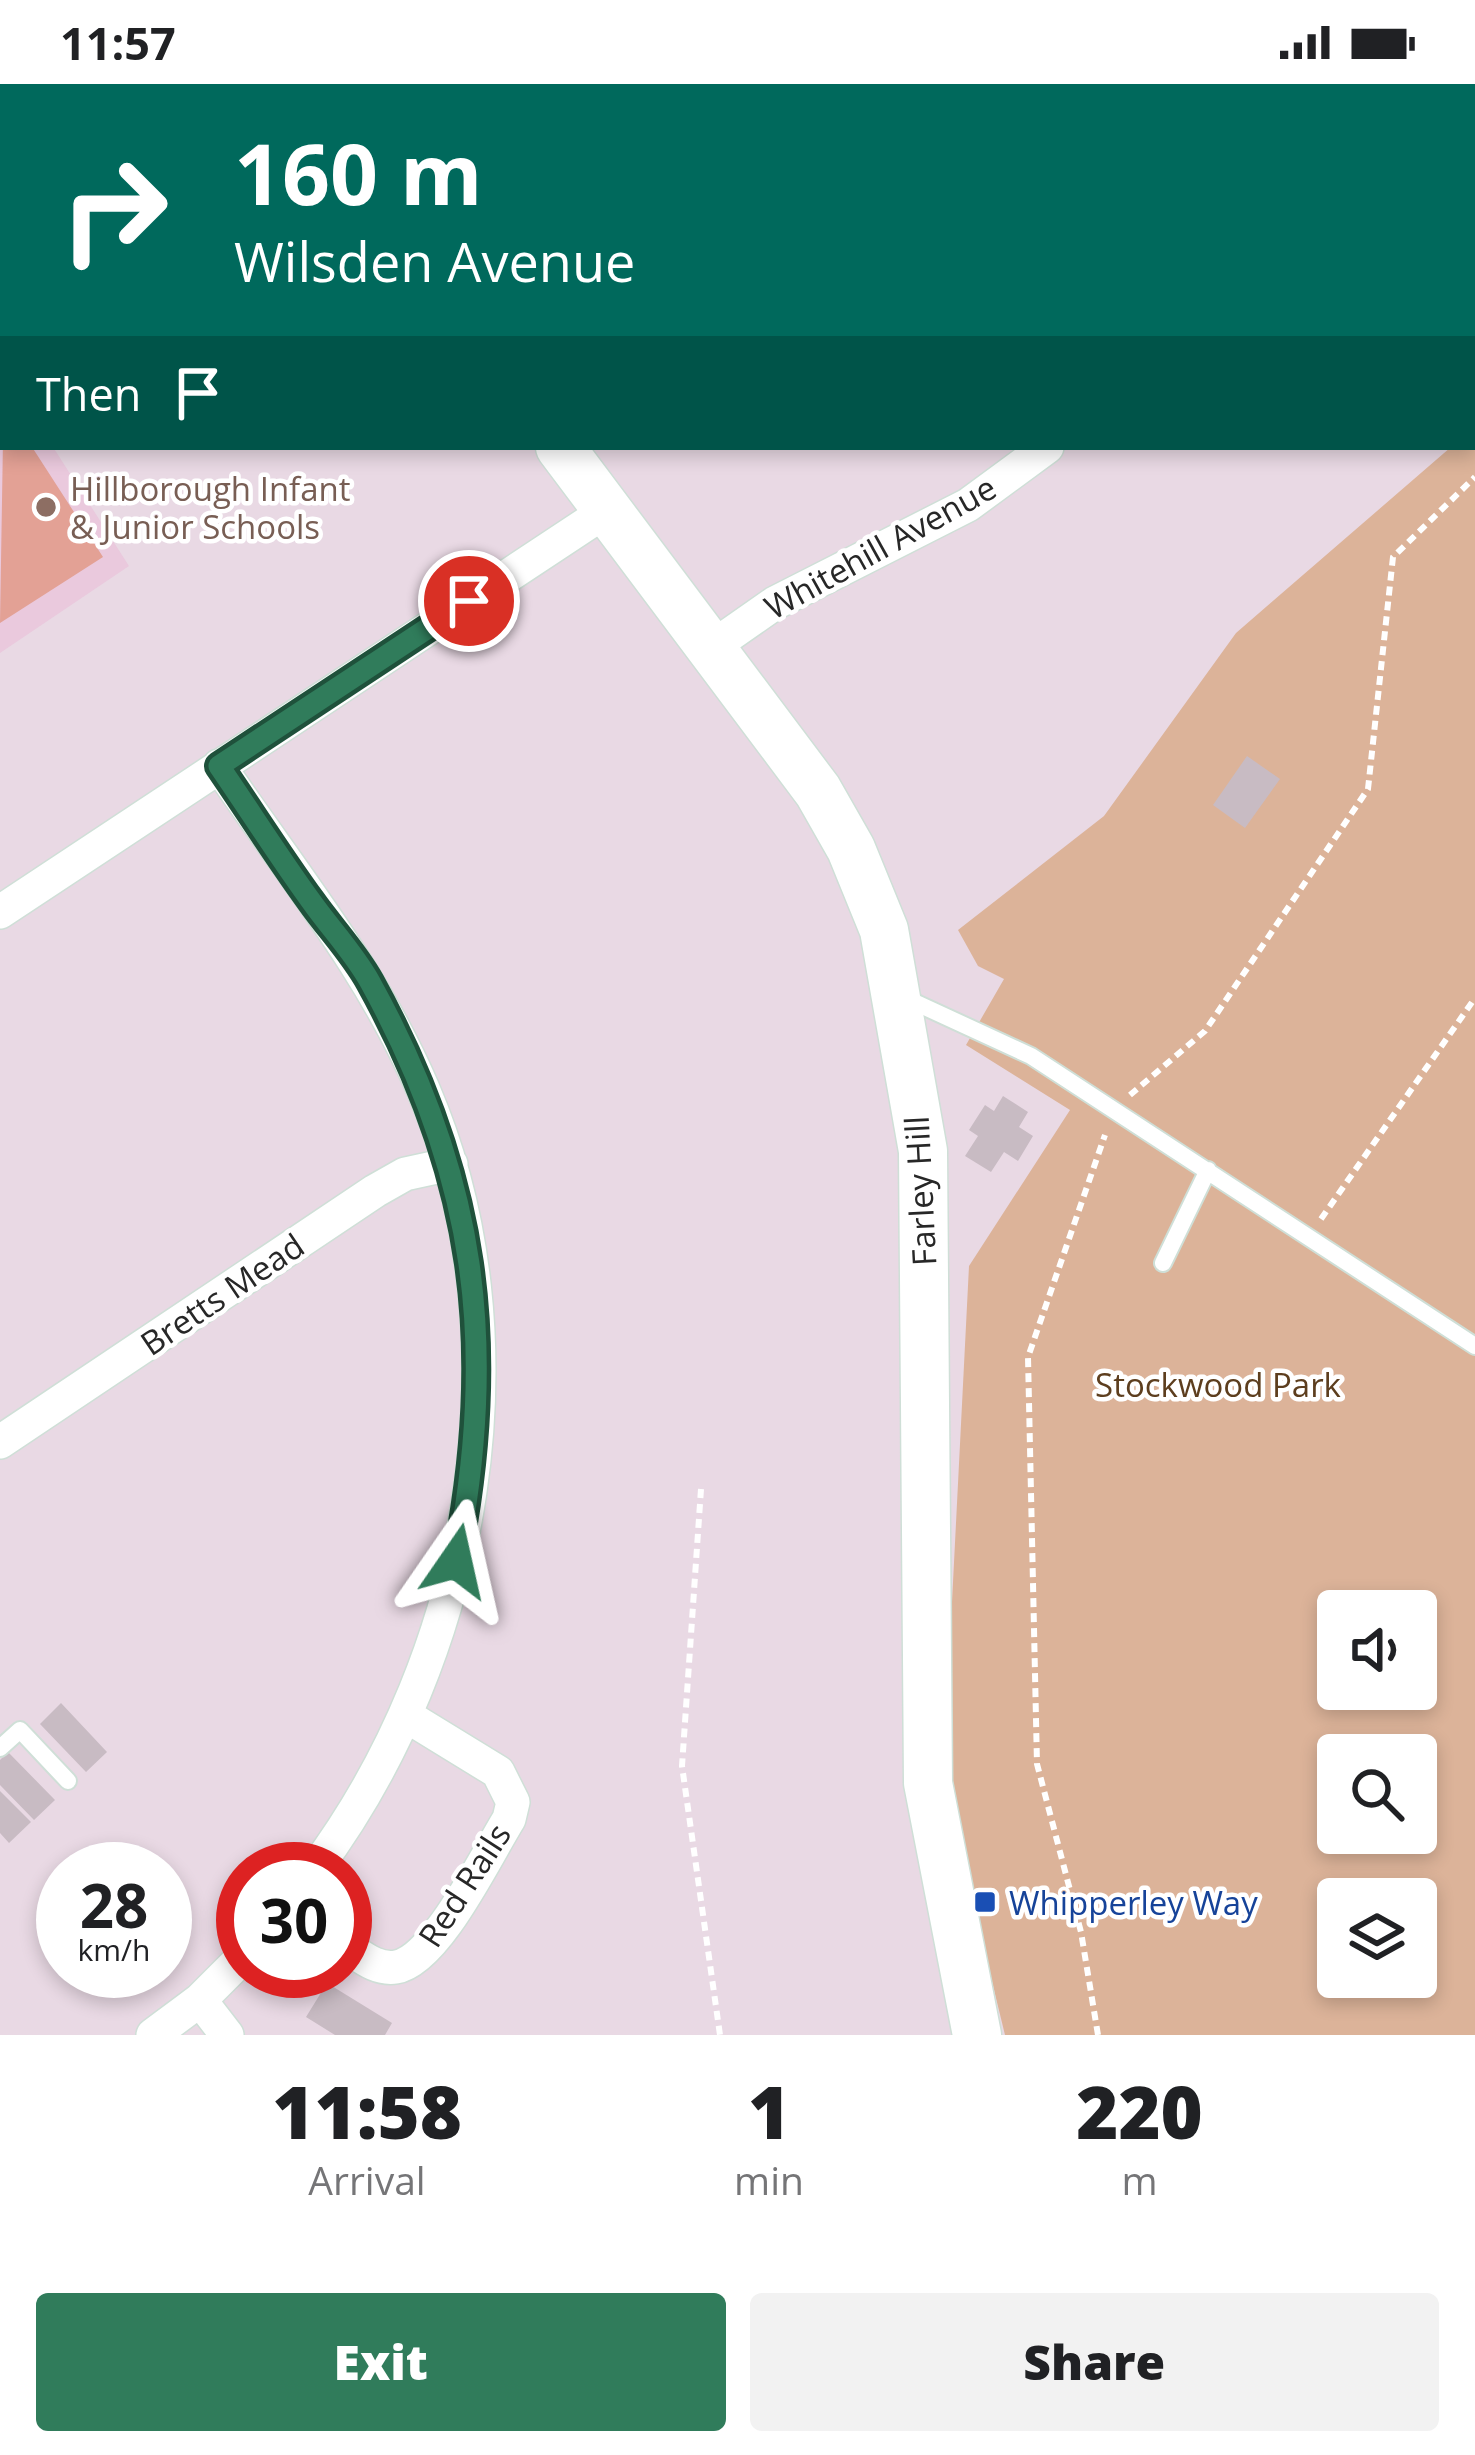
<!DOCTYPE html>
<html lang="en">
<head>
<meta charset="utf-8">
<style>
  body { margin:0; font-family:"Open Sans",sans-serif; background:#f2f2f2; color:#202124; height:100vh; display:flex; flex-direction:column; font-size:45px; white-space:nowrap }
  * { box-sizing:border-box; margin:0 }
  p { font-size:39px; color:#757577 }
  .icon { flex:none; width:66px; height:66px; fill:none; stroke:currentColor; stroke-width:2; stroke-linecap:round; stroke-linejoin:round }
  .map { position:relative; height:1951px; overflow:hidden }
  .panel { display:flex; flex-direction:column; background:#fff; flex:1 }
  .panel>* { flex:none }
  .guide { position:absolute; left:0px; top:0px; width:1476px; height:366px; box-shadow:0 6px 18px #0003; background:#00695c; color:#fff; overflow:hidden }
  .buttons { position:absolute; left:1317px; top:1506px; display:grid; gap:24px }
  .buttons a { display:grid; place-items:center; width:120px; height:120px; border-radius:12px; background:#fff; box-shadow:0 6px 18px #0003; font-size:60px }
  .speed { position:absolute; left:36px; top:1758px; display:flex; gap:24px; font-size:60px; font-weight:700; text-align:center }
  .speed>* { display:grid; place-content:center; width:156px; height:156px; border-radius:50%; background:#fff; box-shadow:0 6px 18px #0003; line-height:1 }
  .speed small { font-size:30px; font-weight:400 }
  .speed .limit { border:18px solid #d22; background:#fff; color:#111 }
  .pin { position:absolute; display:grid; place-items:center; width:102px; height:102px; color:#fff; margin:-51px; border:6px solid #fff; border-radius:50%; box-shadow:0 3px 12px #0007 }
  .me { position:absolute; width:132px; margin:-66px; rotate:11deg; stroke-linejoin:round; filter:drop-shadow(0 0 9px #0008) }
  .turn { display:flex; align-items:center; gap:42px; height:252px; padding:0 36px; font-size:54px }
  .turn .icon { width:156px; height:156px; stroke-width:2.5 }
  .turn b { display:block; font-size:84px; line-height:102px }
  .then { display:flex; align-items:center; height:114px; padding:0 36px; background:#0003; gap:24px; font-size:45px }
  .eta { display:flex; justify-content:space-evenly; align-items:center; height:204px; text-align:center }
  .eta b { font-size:72px; font-weight:800; line-height:84px }
  .primary-button { display:flex; gap:24px; margin-top:auto; padding:24px 36px }
  .primary-button a { flex:1; height:138px; border-radius:12px; background:#307c5b; color:#fff; font-size:48px; font-weight:800; line-height:138px; text-align:center }
  .primary-button a+a { background:#f2f2f2; color:#202124 }
  .status { display:flex; justify-content:space-between; align-items:center; height:84px; padding:0 60px; background:#fff; direction:ltr }
  .status svg { height:33px; fill:currentColor }
  .map>svg:first-child { display:block }
  .education { fill:#eac9dd }
  .green { fill:#dcb399; fill-rule:evenodd }
  .pitch { fill:#e3a195 }
  .building { fill:#c8bbc3 }
  .lines { fill:none; stroke-linecap:round; stroke-linejoin:round }
  .lane-casing { stroke:#cfdfd7; stroke-width:20 }
  .street-casing { stroke:#cfdfd7; stroke-width:36 }
  .secondary-casing { stroke:#cfdfd7; stroke-width:51 }
  .path { stroke:#fff; stroke-width:6; stroke-dasharray:9 6; stroke-linecap:butt }
  .lane { stroke:#fff; stroke-width:16 }
  .street { stroke:#fff; stroke-width:33 }
  .secondary { stroke:#fff; stroke-width:48 }
  .route-casing { stroke:#1f513b; stroke-width:30 }
  .route { stroke:#307c5b; stroke-width:21 }
  .education-dot { fill:#8d6e63; stroke:#fff; stroke-width:4.5 }
  .transit-dot { fill:#1a4fb4; stroke:#fff; stroke-width:4.5 }
  .labels { text-anchor:middle; dominant-baseline:central; stroke-width:9; stroke-linejoin:round; paint-order:stroke }
  .education-label { font-size:33px; fill:#785e54; stroke:#fff; text-anchor:start }
  .street-label { font-size:33px; fill:#272727; stroke:#fff }
  .park-label { font-size:33px; fill:#5d3e1e; stroke:#fff }
  .transit-label { font-size:33px; fill:#164399; stroke:#fff; text-anchor:start }
</style>
</head>
<body>
<div class="status"><b>11:57</b><svg viewBox="0 0 49 12"><path d="M0 12V9h3v3zM5 12V6h3v6zM10 12V3h3v9zM15 12V0h3v12zM26 1h20v11H26zM47 4h2v5h-2z"/></svg></div>
<div class="map">
<svg width="1475" height="1951" viewBox="0 0 1475 1951">
  <rect width="100%" height="100%" fill="#e9d9e4"/>
  <path class="education" d="M0,226L3,363H53L129,482L0,569Z"/>
  <path class="green" d="M1475,342V1951H1005L943,1696L969,1182L1070,1026L966,961L1004,895L978,882L958,846L1104,732L1236,549L1451,363H1473ZM1338,1527H1416V1605H1338ZM1338,1671H1416V1749H1338ZM1338,1815H1416V1893H1338Z"/>
  <path class="pitch" d="M3,356V363H32L103,473L0,539Z"/>
  <path class="building" d="M1247,672L1280,695L1245,744L1213,721Z
    M1003,1012L1028,1028L1019,1043L1033,1052L1018,1077L1004,1068L991,1088L965,1072L978,1052L969,1046L985,1021L994,1027Z
    M61,1619L107,1668L86,1688L40,1640Z
    M8,1668L55,1716L34,1736L0,1701V1676Z
    M0,1707L31,1738L9,1759L0,1749Z
    M327,1899L392,1939L385,1951H335L306,1933Z"/>
  <g class="lines">
    <defs>
      <path id="lane" d="M901,912L1031,972L1475,1262
        M1163,1179L1208,1086
        M0,1664L20,1646L68,1697"/>
      <path id="street" d="M838,0L841,3
        M1156,0L1158,3
        M1067,3L1072,0
        M1473,19L1475,17
        M0,226L3,231
        M712,563L775,519L968,421L1047,363
        M219,682C291,788 373,888 423,1005C531,1256 476,1569 315,1785
        M0,828L609,425
        M0,1358L375,1107L405,1090L451,1080
        M345,1862C361,1872 376,1886 396,1883C436,1877 487,1770 509,1735L513,1718L498,1688L405,1631
        M200,1916L227,1951
        M153,1951L200,1916L243,1873"/>
      <path id="secondary" d="M316,0L318,3
        M560,363L818,707L851,765L884,846L923,1067L928,1699L977,1951"/>
    </defs>
    <use href="#lane" class="lane-casing"/>
    <use href="#street" class="street-casing"/>
    <use href="#secondary" class="secondary-casing"/>
    <path class="path" d="M167,3L173,0
      M0,7L3,8
      M1130,1011L1205,947L1368,705L1393,473L1475,393
      M1321,1135L1475,914
      M701,1405L682,1682L720,1951
      M1098,1951L1081,1848L1037,1680L1028,1273L1105,1051"/>
    <use href="#lane" class="lane"/>
    <use href="#street" class="street"/>
    <use href="#secondary" class="secondary"/>
  </g>
  <g class="lines">
    <defs>
      <path id="route" d="M456,1477C499,1262 476,1090 370,898C354,869 330,844 311,817C279,773 250,727 219,682L469,517"/>
    </defs>
    <use href="#route" class="route-casing"/>
    <use href="#route" class="route"/>
  </g>
  <circle class="education-dot" cx="46" cy="423" r="12"/>
  <rect class="transit-dot" x="973" y="1806" width="24" height="24" rx="6"/>
  <g class="labels">
    <g class="education-label">
      <text x="70" y="404">Hillborough Infant<tspan x="70" dy="38">&amp; Junior Schools</tspan></text>
    </g>
    <g class="street-label">
      <text transform="translate(880 463) rotate(-29)">Whitehill Avenue</text>
      <text transform="translate(920 1107) rotate(-93)">Farley Hill</text>
      <text transform="translate(222 1210) rotate(-34)">Bretts Mead</text>
      <text transform="translate(464 1801) rotate(-57)">Red Rails</text>
    </g>
    <g class="park-label">
      <text x="1218" y="1300">Stockwood Park</text>
    </g>
    <g class="transit-label">
      <text x="1009" y="1818">Whipperley Way</text>
    </g>
  </g>
</svg>
<div class="buttons">
<a><svg class="icon" aria-label="sound" viewBox="0 0 24 24"><path d="M4 9h4l5-4v14l-5-4H4zM17 9q2 3 0 6"/></svg></a>
<a><svg class="icon" aria-label="search" viewBox="0 0 24 24"><circle cx="10" cy="10" r="6"/><path d="M15 15l6 6"/></svg></a>
<a><svg class="icon" aria-label="layers" viewBox="0 0 24 24"><path d="M12 4l9 5-9 5-9-5zM3 14l9 5 9-5"/></svg></a>
</div>
<div class="speed"><div>28<small>km/h</small></div><div class="limit">30</div></div>
<div class="pin" style="left:469px;top:517px;background:#d93025"><svg class="icon" aria-label="arrive" viewBox="0 0 24 24"><path d="M6 21V4h12l-3 4 3 4H6"/></svg></div>
<svg class="me" style="left:456px;top:1477px" viewBox="-20 -20 40 40"><path d="M0-17L14 15 0 8-14 15z" fill="#307c5b" stroke="#fff" stroke-width="4"/></svg>
<div class="guide">
<div class="turn"><svg class="icon" aria-label="right" viewBox="0 0 24 24"><path d="M7 20v-9h11M14 6l5 5-5 5"/></svg><div><b>160 m</b>Wilsden Avenue</div></div>
<div class="then">Then<svg class="icon" aria-label="arrive" viewBox="0 0 24 24"><path d="M6 21V4h12l-3 4 3 4H6"/></svg></div>
</div>
</div>
<section class="panel">
<div class="eta">
<div><b>11:58</b><p>Arrival</p></div>
<div><b>1</b><p>min</p></div>
<div><b>220</b><p>m</p></div>
</div>
<div class="primary-button"><a>Exit</a><a>Share</a></div>
</section>
</body>
</html>
